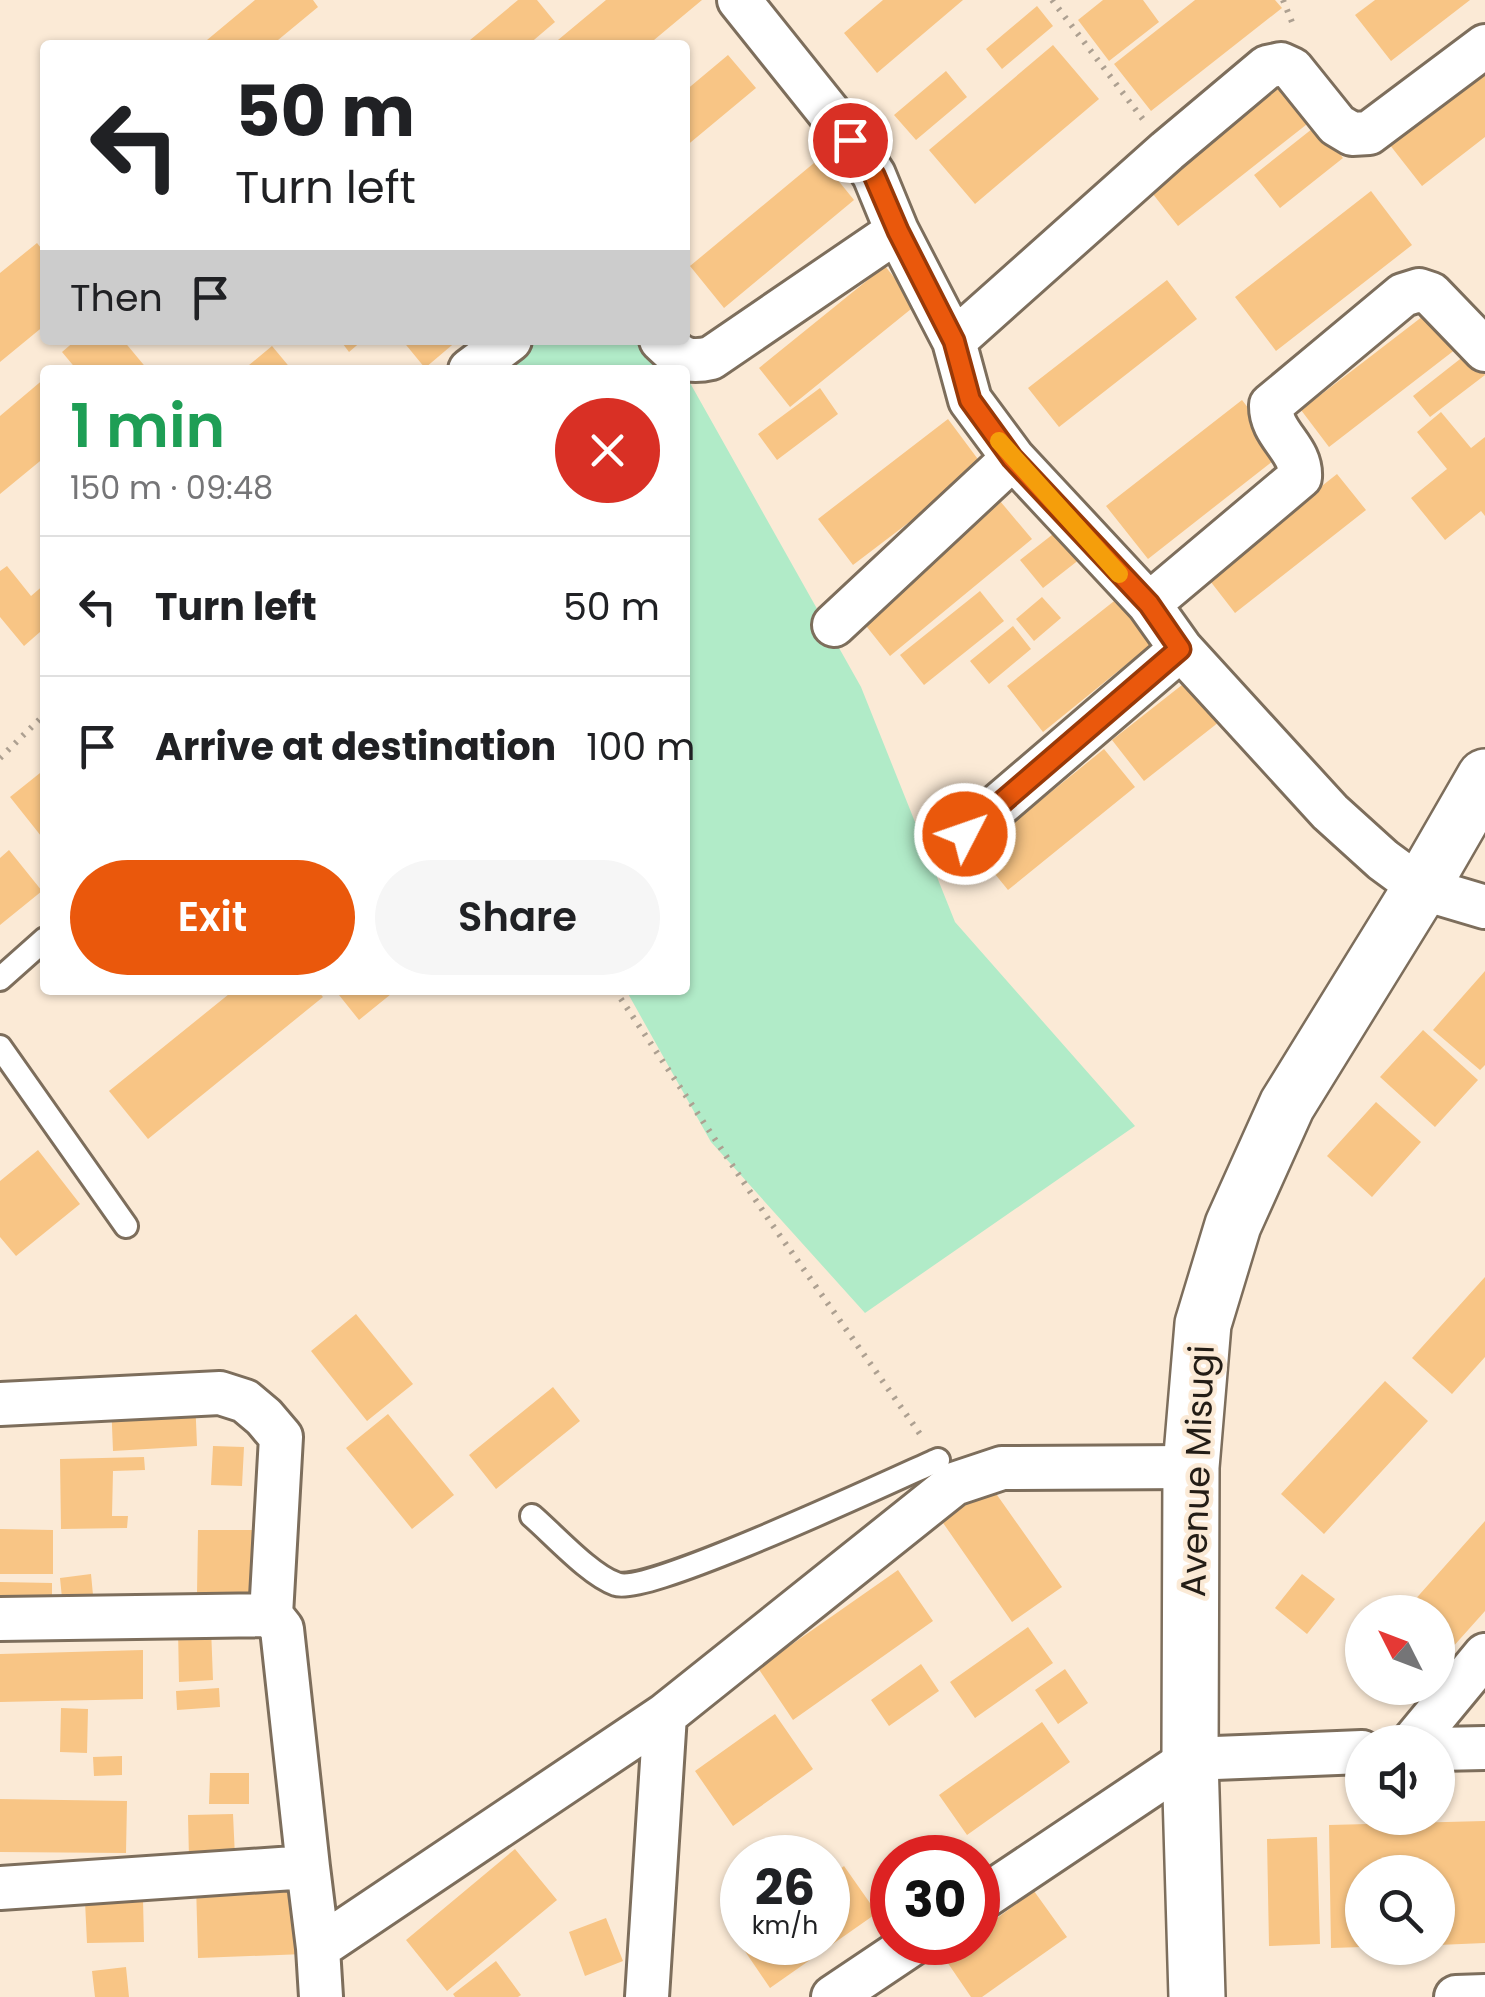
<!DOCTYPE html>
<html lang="en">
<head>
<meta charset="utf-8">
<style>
  body { margin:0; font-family:Poppins,sans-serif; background:#f6f6f6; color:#202124; height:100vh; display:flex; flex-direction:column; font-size:38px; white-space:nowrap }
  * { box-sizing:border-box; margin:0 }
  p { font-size:32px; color:#757577 }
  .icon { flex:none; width:55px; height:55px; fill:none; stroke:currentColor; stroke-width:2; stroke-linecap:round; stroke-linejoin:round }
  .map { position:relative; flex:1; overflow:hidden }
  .sheet { position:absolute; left:40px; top:365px; width:650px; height:630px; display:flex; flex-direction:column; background:#fff; border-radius:10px; box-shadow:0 2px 8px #0004 }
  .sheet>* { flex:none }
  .top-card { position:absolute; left:40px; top:40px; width:650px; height:305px; border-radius:10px; box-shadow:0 2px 8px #0004; background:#fff; color:#202124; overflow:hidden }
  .needle { width:65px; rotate:312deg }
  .fabs { position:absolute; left:1345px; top:1595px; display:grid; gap:20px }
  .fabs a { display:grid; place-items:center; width:110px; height:110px; border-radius:50%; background:#fff; box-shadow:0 2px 8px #0004; font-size:50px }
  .speed { position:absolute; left:720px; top:1835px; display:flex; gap:20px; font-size:50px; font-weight:700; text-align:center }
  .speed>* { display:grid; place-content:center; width:130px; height:130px; border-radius:50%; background:#fff; box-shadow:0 2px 8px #0004; line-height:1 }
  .speed small { font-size:25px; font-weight:400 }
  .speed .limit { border:15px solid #d22; background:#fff; color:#111 }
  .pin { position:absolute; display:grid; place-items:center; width:85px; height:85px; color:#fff; margin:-42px; border:5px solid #fff; border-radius:50%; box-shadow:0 2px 10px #0007 }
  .me { position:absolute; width:110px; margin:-55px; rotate:49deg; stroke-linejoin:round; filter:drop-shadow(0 0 8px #0008) }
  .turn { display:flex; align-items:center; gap:35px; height:210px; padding:0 30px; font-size:45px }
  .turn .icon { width:130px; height:130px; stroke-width:2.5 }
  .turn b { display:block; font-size:70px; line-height:85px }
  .then { display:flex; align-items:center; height:95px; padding:0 30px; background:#0003; gap:20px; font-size:38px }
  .round { display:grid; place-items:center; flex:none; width:105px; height:105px; border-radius:52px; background:#f6f6f6 }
  .overview { display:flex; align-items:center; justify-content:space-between; height:170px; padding:0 30px }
  h1 { font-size:60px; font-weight:600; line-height:75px; color:#1e9e55 }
  .action { display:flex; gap:20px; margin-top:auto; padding:20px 30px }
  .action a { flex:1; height:115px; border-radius:60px; background:#ea580c; color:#fff; font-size:40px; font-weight:600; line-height:115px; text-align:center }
  .action a+a { background:#f6f6f6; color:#202124 }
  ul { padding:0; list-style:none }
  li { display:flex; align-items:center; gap:30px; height:140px; padding:0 30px; border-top:2px solid #e0e0e0 }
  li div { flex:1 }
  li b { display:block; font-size:38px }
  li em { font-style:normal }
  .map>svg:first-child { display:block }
  .green { fill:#b1ebc8 }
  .building { fill:#f8c585 }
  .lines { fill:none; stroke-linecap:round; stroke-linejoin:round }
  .service-casing { stroke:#7d6e5c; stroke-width:28 }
  .minor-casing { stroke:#7d6e5c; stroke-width:48 }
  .tertiary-casing { stroke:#7d6e5c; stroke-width:60 }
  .path { stroke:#ada091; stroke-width:6; stroke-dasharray:2.5 8; stroke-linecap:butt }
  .service { stroke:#fff; stroke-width:22 }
  .minor { stroke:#fff; stroke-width:42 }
  .tertiary { stroke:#fff; stroke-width:55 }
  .route-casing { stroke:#983908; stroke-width:25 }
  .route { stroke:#ea580c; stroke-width:18 }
  .slow { stroke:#f59e0b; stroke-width:18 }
  .labels { text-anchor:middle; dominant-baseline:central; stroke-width:9; stroke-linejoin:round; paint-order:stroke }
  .street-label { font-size:35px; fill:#231d16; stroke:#fbead6 }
</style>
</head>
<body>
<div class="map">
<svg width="1485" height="1997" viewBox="0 0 1485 1997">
  <rect width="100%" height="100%" fill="#fbead6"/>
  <path class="green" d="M521,340H666L683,370H482Z
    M685,374L861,687L955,922L1135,1126L865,1313L711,1142L626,990H685Z"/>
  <path class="building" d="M255,0H313L318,7L272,45H201Z
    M518,0H537L555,22L528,45H464Z
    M606,0H702L648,45H552Z
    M883,0H963L877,73L844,33Z
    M1103,0H1143L1159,22L1109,61L1078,20Z
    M1195,0H1275L1282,8L1151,111L1114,64Z
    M1375,0H1470L1391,61L1355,15Z
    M1037,6L1053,26L1002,69L986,49Z
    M1053,45L1099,99L975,204L929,150Z
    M728,55L756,88L685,147V91Z
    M1485,63V137L1422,186L1386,140Z
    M946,71L967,97L916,140L894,115Z
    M1282,84L1311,121L1178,226L1149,189Z
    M1317,125L1343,158L1280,208L1254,175Z
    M820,158L854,200L724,308L690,266Z
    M1371,191L1412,245L1276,351L1235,297Z
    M37,243L45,253V325L0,362V273Z
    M885,266L916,305L790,407L759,368Z
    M1167,280L1197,319L1059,427L1028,388Z
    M1427,313L1456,349L1329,447L1301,410Z
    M76,340H123L148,370H77L62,352Z
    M340,340H363L349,352Z
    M402,340H458L425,368Z
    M272,346L292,370H243Z
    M1469,352L1485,375L1430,417L1413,396Z
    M45,378V457L0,494V416Z
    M820,388L838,414L777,460L758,434Z
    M1242,400L1283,453L1148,559L1106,506Z
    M1441,412L1471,448L1485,437V516L1481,511L1445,540L1411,498L1447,469L1417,432Z
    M948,419L983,466L853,565L818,519Z
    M1337,474L1366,510L1235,613L1207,577Z
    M1000,501L1032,539L890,656L859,617Z
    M1057,531L1080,559L1043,588L1020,560Z
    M7,566L31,596L45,584V638L40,632L24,646L0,617V571Z
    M980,591L1004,621L924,685L900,655Z
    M1123,594L1159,638L1043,732L1007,686Z
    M1042,597L1061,618L1034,641L1016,619Z
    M1013,626L1031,649L989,684L970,661Z
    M1187,681L1219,722L1144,781L1112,740Z
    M1104,749L1135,787L1008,890L977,852Z
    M45,769V841L10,797Z
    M9,850L42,891L0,925V858Z
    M1485,971V1065L1480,1070L1433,1030Z
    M234,990H317L323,997L148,1139L109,1091Z
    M335,990H396L359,1020Z
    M1423,1030L1478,1080L1435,1127L1380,1077Z
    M1376,1102L1421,1142L1372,1197L1327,1156Z
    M38,1150L80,1204L16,1256L0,1237V1181Z
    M1485,1277V1357L1452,1394L1412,1358Z
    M356,1314L413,1384L367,1421L311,1351Z
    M1385,1381L1428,1421L1324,1534L1281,1494Z
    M553,1387L580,1421L496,1489L469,1455Z
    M195,1397L197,1446L113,1451L111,1401Z
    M388,1414L454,1495L412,1529L346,1448Z
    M213,1446L244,1447L242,1486L211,1485Z
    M144,1457L145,1470L113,1471L112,1516H128L127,1528L61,1529L60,1459Z
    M990,1485L1062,1587L1012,1622L941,1520Z
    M1485,1521V1611L1443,1658L1438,1654V1612H1404Z
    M0,1529L53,1530V1574H0Z
    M198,1530H262V1594H197Z
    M898,1570L933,1621L793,1720L758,1668Z
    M91,1574L93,1595L62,1598L60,1578Z
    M1302,1574L1335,1599L1307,1634L1275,1608Z
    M0,1582L52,1583V1613L0,1612Z
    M1028,1627L1053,1663L975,1718L950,1682Z
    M211,1628L213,1680L179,1682L178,1629Z
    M143,1650V1699L0,1702V1654Z
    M921,1664L939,1691L889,1726L871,1700Z
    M1065,1669L1088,1703L1058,1724L1035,1690Z
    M219,1688L220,1707L177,1710L176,1691Z
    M61,1708L88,1709L87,1753L60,1752Z
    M775,1714L813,1769L733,1826L695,1771Z
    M1042,1722L1070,1762L967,1835L939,1795Z
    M122,1756V1775L94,1776L93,1757Z
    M210,1773H249V1804H209Z
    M0,1799L127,1801L126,1853L0,1852Z
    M233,1814L235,1857L189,1859L188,1815Z
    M1485,1821V1943L1438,1945V1872H1362V1947L1331,1948L1329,1825Z
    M1317,1837L1320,1944L1269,1946L1267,1839Z
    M515,1849L557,1900L447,1991L406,1940Z
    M844,1866L877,1913L770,1988L738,1941L742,1938V1942H828V1878Z
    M301,1879L304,1954L198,1958L196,1883Z
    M1034,1891L1067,1937L982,1997H971L943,1956L962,1942H978V1932Z
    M143,1899L144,1942L87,1943L85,1901Z
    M606,1918L623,1961L585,1976L569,1932Z
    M496,1961L521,1995L518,1997H455L453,1994Z
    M126,1967L129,1997H95L92,1971Z"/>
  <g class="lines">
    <defs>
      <path id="service" d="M0,979L45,939
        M0,1047L126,1226
        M532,1516C554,1535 590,1575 616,1584C646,1596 893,1480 938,1460"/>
      <path id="minor" d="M739,0L851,140L874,175L897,231L954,341L970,400L1013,458L1149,604L1181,649L1330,812L1383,860L1421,888L1485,907
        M661,340C679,357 685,364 711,358L897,231
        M954,341L1167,151L1267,67L1281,64L1292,69L1337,125L1352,134L1369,133L1485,46
        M470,370L510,340
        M1149,604L1300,477C1302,448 1270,435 1271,405L1403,295L1419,290L1431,294L1485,350
        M834,625L1013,458
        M965,834L1181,649
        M0,1404L220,1393L245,1401L264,1417L281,1437L271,1615
        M0,1619L271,1615L282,1629L308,1867L0,1888
        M1413,1742L1485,1655
        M1438,1749L1485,1748
        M308,1867L318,1948
        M978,1901L1190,1759L1362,1752
        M321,1997L318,1948L665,1715L954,1484L1002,1468L1191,1467
        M647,1997L665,1715
        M833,1997L915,1942
        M1456,1997L1485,1996"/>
      <path id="tertiary" d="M1197,1997L1190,1759L1191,1467L1203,1324L1233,1225L1287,1105L1421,888L1485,777"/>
    </defs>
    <use href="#service" class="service-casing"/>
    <use href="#minor" class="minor-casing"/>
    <use href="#tertiary" class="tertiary-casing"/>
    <path class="path" d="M1052,0L1145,122
      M1283,0L1294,27
      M0,758L45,714
      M615,990L771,1223L920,1434"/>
    <use href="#service" class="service"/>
    <use href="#minor" class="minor"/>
    <use href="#tertiary" class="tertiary"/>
  </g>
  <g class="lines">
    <defs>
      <path id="route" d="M850,140L874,175L898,231L954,341L970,400L1012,458L1149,604L1180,649L965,834"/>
    </defs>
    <use href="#route" class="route-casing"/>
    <use href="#route" class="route"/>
    <path class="slow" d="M999,441L1119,574"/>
  </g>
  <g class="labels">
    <g class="street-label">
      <text transform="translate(1197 1471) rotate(-88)">Avenue Misugi</text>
    </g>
  </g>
</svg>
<div class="fabs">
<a><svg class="needle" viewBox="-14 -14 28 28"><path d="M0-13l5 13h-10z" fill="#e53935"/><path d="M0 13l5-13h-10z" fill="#757577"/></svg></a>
<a><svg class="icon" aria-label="sound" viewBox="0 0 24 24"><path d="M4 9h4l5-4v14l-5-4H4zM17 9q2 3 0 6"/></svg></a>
<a><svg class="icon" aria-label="search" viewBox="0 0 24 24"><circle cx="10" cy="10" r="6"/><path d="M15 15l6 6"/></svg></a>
</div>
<div class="speed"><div>26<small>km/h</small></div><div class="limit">30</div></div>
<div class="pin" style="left:850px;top:140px;background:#d93025"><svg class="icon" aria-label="arrive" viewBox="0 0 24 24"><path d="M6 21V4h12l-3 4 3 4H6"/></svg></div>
<svg class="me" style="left:965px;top:834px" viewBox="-20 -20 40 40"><circle r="17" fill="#ea580c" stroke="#fff" stroke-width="3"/><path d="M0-11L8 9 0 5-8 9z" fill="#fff"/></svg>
<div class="top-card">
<div class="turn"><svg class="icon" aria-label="left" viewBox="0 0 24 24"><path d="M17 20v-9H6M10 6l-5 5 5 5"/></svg><div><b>50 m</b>Turn left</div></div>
<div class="then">Then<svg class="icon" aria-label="arrive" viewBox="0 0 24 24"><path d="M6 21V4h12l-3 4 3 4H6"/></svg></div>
</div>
<section class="sheet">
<div class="overview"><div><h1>1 min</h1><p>150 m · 09:48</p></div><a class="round" style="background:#d93025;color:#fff"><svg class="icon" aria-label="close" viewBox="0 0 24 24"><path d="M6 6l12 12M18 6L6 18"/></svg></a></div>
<ul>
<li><svg class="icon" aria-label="left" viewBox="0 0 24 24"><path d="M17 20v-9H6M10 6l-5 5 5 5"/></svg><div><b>Turn left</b></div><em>50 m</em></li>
<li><svg class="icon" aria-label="arrive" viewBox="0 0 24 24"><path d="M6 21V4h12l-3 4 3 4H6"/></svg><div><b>Arrive at destination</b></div><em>100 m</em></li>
</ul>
<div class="action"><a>Exit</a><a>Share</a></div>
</section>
</div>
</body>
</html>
